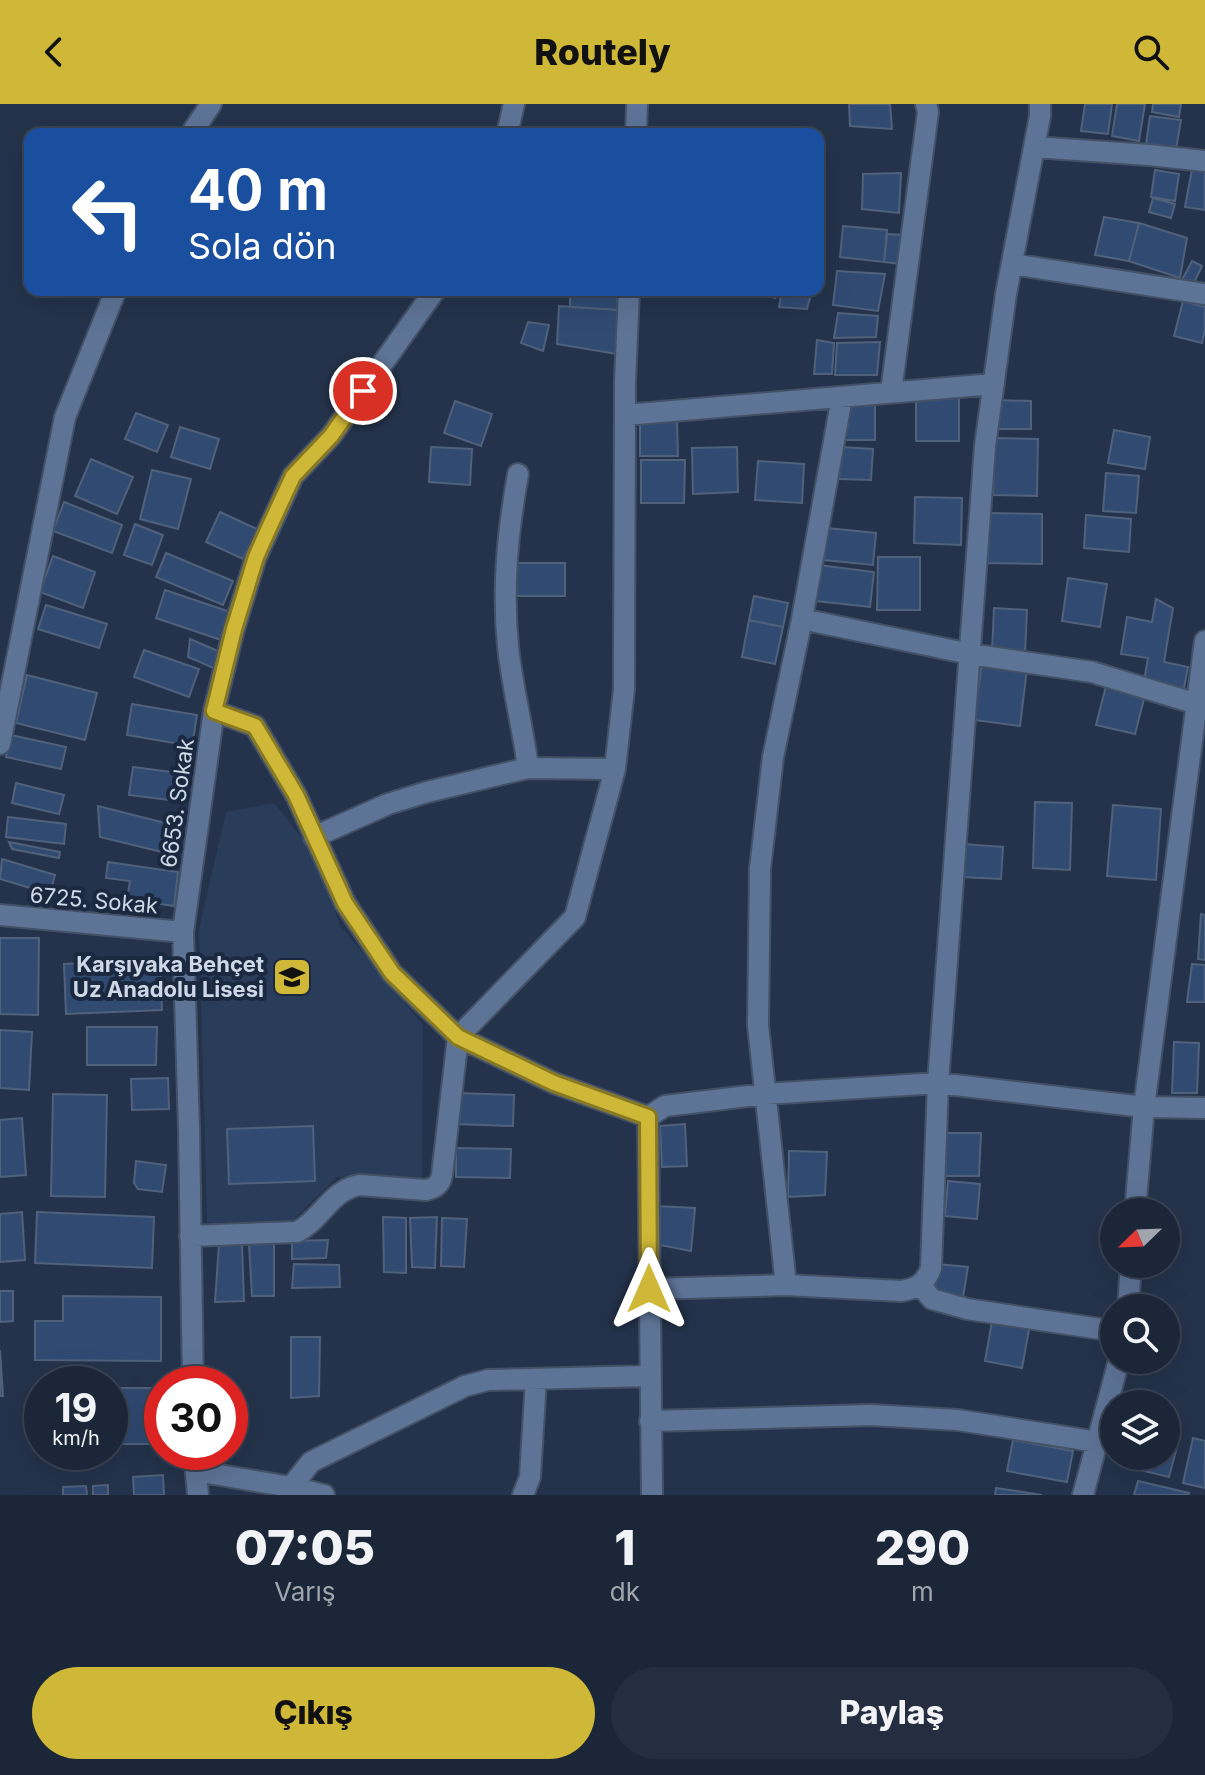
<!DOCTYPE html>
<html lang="tr">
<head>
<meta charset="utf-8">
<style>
  body { margin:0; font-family:Inter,sans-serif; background:#242e40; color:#f1f3f6; height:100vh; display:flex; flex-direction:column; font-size:30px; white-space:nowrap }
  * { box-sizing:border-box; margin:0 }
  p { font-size:26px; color:#a0a5ae }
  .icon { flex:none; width:44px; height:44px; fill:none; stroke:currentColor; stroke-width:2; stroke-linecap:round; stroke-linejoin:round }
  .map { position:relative; height:1391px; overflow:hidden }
  .panel { display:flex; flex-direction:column; background:#1b2638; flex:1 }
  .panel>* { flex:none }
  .guide { position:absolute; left:24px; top:24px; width:800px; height:168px; border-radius:16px; box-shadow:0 8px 32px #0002,0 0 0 2px #394353; background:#1a4fa0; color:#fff; overflow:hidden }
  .needle { width:52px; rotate:247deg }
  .fabs { position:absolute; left:1100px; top:1094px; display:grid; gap:16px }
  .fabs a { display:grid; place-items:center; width:80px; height:80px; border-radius:50%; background:#1b2638; box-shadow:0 8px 32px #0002,0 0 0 2px #394353; font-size:40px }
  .speed { position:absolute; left:24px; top:1262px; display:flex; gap:16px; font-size:40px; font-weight:700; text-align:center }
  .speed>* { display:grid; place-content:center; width:104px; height:104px; border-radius:50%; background:#1b2638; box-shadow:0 8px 32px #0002,0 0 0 2px #394353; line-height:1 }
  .speed small { font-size:20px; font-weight:400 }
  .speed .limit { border:12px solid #d22; background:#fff; color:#111 }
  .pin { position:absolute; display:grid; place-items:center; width:68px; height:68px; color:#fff; margin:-34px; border:4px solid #fff; border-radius:50%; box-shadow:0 2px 8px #0007 }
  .me { position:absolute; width:88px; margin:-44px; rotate:0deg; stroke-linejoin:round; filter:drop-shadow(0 0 6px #0008) }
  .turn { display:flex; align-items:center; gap:28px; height:168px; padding:0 32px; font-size:36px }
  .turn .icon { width:104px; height:104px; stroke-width:2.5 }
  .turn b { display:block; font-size:56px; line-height:68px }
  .eta { display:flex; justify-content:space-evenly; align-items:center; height:136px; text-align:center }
  .eta b { font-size:48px; font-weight:800; line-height:56px }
  .button { display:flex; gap:16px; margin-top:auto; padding:16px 32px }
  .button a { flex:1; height:92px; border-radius:48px; background:#cfb837; color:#111; font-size:32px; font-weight:800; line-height:92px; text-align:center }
  .button a+a { background:#242e40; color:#f1f3f6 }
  header { display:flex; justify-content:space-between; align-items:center; height:104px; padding:0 32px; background:#cfb837; color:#111; font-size:36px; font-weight:800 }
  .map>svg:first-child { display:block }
  .built { fill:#293c59 }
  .building { fill:#314a72; stroke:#50617b; stroke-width:2 }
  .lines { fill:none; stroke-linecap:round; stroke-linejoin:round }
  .minor-casing { stroke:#435167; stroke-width:24 }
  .minor { stroke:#5e7497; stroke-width:20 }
  .route-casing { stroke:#877824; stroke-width:20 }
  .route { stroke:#cfb837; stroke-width:14 }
  .labels { text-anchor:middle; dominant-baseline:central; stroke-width:8; stroke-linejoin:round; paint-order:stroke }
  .street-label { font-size:22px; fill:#ced8e7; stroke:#1b2940 }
  .poi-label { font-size:22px; font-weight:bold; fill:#ced8e7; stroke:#1b2940; text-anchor:end }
</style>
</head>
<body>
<header><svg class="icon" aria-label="back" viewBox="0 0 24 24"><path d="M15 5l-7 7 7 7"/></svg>Routely<svg class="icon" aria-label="search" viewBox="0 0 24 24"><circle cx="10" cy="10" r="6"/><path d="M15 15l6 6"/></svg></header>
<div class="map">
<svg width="1205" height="1391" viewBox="0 0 1205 1391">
  <rect width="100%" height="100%" fill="#24334b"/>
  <path class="built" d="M274,699L320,756L339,820L423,921L422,1073H337L292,1117L207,1119L199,825L226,708Z"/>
  <path class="building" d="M849,0H890L892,25L850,22Z
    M1085,0H1112L1108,30L1081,27Z
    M1117,0H1145L1139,37L1112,32Z
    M1153,0H1181L1179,13L1152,8Z
    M1150,12L1181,16L1176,45L1146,40Z
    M1193,60L1205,62V106L1185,103Z
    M1155,66L1179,70L1175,97L1151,93Z
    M901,69L899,109L862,105L863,70Z
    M1153,94L1175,100L1171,114L1149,108Z
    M1104,113L1139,119L1129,157L1095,151Z
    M1139,119L1187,134L1180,174L1129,157Z
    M843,122L887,126L884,158L840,153Z
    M887,130L904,131L899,160L884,158Z
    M1192,157L1202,162L1193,181L1182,176Z
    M837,167L885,170L878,207L833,201Z
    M570,186H617L618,206L570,203Z
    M758,186H776L775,194L758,189Z
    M782,186H812L807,205L779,203Z
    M1183,197L1205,203V225L1202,239L1174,232Z
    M559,202L618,206L617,250L557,240Z
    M838,209L878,212L876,233L834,234Z
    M528,218L549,221L543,247L521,239Z
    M817,236L834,239L832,270H814Z
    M880,238L877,271H835L837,239Z
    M916,290H959V337H916Z
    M995,296L1031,297V325H994Z
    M455,297L492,310L481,342L444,329Z
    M846,300H875V336H845Z
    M136,309L168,321L157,348L125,335Z
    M640,318H677L678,352H640Z
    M180,323L219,335L210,365L171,353Z
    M1114,326L1150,333L1145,365L1108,359Z
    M995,334L1038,335L1037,392L993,391Z
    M431,343L472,345L470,381L429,378Z
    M737,343L738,388L693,390L692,344Z
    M841,343L873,345L871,376L839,375Z
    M91,355L133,373L117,410L75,392Z
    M641,356H685L684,399H641Z
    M758,357L804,360L802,399L755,396Z
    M152,366L191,375L178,425L140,415Z
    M1106,369L1139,372L1136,409L1103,407Z
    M915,393L962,394L961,441L914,439Z
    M64,398L122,421L112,449L53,427Z
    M220,408L257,425L243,455L206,438Z
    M983,409L1042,410V460L983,459Z
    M1086,411L1131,415L1129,448L1084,444Z
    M135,420L163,431L152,461L124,451Z
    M827,424L876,429L873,461L824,456Z
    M166,449L233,477L223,501L156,473Z
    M53,452L95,468L83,504L40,488Z
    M878,453H920V506H877Z
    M513,459H565V492H513Z
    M819,461L874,468L870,503L816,497Z
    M1068,474L1107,480L1100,523L1062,517Z
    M165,486L230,508L221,536L156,514Z
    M754,492L788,499L783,523L749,516Z
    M1156,495L1173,504L1164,558L1188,563L1184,584L1144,577L1148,554L1121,550L1127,513L1152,518Z
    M46,501L107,520L99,544L38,525Z
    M994,504L1027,506L1025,549L992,547Z
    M749,516L783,523L775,560L742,553Z
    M190,535L225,550L218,566L188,553Z
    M144,546L199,565L189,593L134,573Z
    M982,559L1027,565L1020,622L974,616Z
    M27,571L97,589L85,636L16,619Z
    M1106,582L1145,591L1135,630L1096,621Z
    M132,600L197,611L192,642L127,631Z
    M11,631L66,643L61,665L6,653Z
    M133,663L188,670L184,698L129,691Z
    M16,679L64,691L59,710L12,699Z
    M1035,698L1072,699L1070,766L1033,764Z
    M1113,701L1161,705L1156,776L1107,772Z
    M98,702L169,720L162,748L100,733Z
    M8,713L66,720L64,740L6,733Z
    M9,738L60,748L59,754L12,745Z
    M963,740L1003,743L1001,775L961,773Z
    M2,755L55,771L50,790L0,775Z
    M108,758L178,768L174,802L127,795L130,777L106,774Z
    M1201,810L1205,811V856L1198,855Z
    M0,834H39L38,911L0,910Z
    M160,855L162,906L66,910L64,860Z
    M1192,860L1205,861V898H1187Z
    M87,923H157L156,961H87Z
    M0,926L32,928L29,986L0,984Z
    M1174,938L1199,939L1197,989H1172Z
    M168,974L169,1005L132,1006L131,975Z
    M456,989L514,991L513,1022L454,1020Z
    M53,990L107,991L105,1093L51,1092Z
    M22,1014L26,1071L0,1073V1016Z
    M685,1020L687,1062L662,1063L660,1022Z
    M313,1022L315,1077L229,1080L227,1025Z
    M940,1029H981L979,1072H940Z
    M456,1044L511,1045L510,1074L456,1073Z
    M789,1047L827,1048L825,1091L788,1093Z
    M136,1057L166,1061L162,1088L138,1085L134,1079Z
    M948,1077L980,1080L977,1115L945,1112Z
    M656,1102L695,1104L691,1147L655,1140Z
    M22,1108L25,1156L0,1158V1110Z
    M37,1108L154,1113L152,1164L35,1159Z
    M383,1113L406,1114V1169L384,1168Z
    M437,1113L435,1164L412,1163L410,1114Z
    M442,1114L467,1115L464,1163L441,1162Z
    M328,1136L326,1154L292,1155V1137Z
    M274,1139V1192H252L249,1140Z
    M219,1140L242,1141L244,1197L215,1198Z
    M294,1160L339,1161L340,1183L292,1184Z
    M937,1160L968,1163L963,1193L935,1189Z
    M0,1187H13V1217L0,1218Z
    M63,1192L161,1193V1257L35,1256V1217H63Z
    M993,1212L1030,1220L1022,1264L985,1257Z
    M291,1233H320L319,1292L291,1294Z
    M0,1246L3,1292H0Z
    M110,1284H162V1340H110Z
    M1193,1334L1205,1337V1384L1183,1379Z
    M1013,1336L1073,1347L1067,1378L1007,1367Z
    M1166,1340L1177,1343L1169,1373L1124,1362L1126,1352H1166Z
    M163,1371L164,1391H134L133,1373Z
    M1138,1377L1189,1389L1188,1391H1134Z
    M108,1381V1391H93V1382Z
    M86,1382L87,1391H63V1383Z
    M996,1384L1042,1391H995Z"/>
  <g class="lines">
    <defs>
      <path id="minor" d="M191,30L211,0
        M507,30L514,0
        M636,30L637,0
        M1034,43L1149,51L1205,57
        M1012,160L1205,190
        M891,288L928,8L926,0
        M625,311L994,280
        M802,515L970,550L1092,568L1197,600
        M214,607L255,622L296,691L345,799L392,869L458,933L554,979L648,1013L665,1002L765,990L938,979L1144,1003L1205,1004
        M0,640L65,313L116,186
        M528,664L615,665
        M314,733L388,700L427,688L528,664C523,623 512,583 508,542C502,483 508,427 518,370
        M0,811L183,828
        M648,1013L652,1391
        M1135,1108L1144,1003L1205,537
        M190,1132L297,1128C321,1116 330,1087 359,1081L426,1086C435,1084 440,1081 442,1071L458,933L575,813L615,665L624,585L625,277L629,186
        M786,1181L758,921L760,765L773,653L802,515L842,293
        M920,1181L932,1195L967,1205L1114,1227
        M649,1185L786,1181L901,1187C916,1185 926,1179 931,1164L938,979L985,342L1006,190L1040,12V0
        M1128,1204L1131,1160
        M193,1280L189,1025L183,828L214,607L234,525L256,453L293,372L331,332L435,186
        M650,1317L871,1311L958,1316L1098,1338
        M194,1348L198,1391
        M196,1367L291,1383L324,1391
        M291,1383L311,1358L465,1282L488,1276L649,1272
        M523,1391L530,1373L536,1275
        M1083,1391L1119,1256"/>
    </defs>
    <use href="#minor" class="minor-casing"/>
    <use href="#minor" class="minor"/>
  </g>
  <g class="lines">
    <defs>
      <path id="route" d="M363,287L331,332L293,372L268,426L256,453L234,525L214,607L255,622L296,691L345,799L392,869L458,933L554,979L648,1013L649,1185"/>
    </defs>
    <use href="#route" class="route-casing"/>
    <use href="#route" class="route"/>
  </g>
  <defs>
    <symbol id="school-square" viewBox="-11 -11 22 22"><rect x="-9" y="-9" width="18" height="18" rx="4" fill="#cfb837" stroke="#1b2940"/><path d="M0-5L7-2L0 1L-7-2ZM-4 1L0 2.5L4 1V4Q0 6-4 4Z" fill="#111"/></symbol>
  </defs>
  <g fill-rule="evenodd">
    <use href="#school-square" x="270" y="851" width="44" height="44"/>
  </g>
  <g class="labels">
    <g class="street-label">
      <text transform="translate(177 699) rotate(-82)">6653. Sokak</text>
      <text transform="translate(94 796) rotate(5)">6725. Sokak</text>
    </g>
    <g class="poi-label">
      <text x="264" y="860">Karşıyaka Behçet<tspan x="264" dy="25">Uz Anadolu Lisesi</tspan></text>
    </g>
  </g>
</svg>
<div class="fabs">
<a><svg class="needle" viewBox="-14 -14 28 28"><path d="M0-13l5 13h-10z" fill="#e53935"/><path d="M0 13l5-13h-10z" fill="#a0a5ae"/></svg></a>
<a><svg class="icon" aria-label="search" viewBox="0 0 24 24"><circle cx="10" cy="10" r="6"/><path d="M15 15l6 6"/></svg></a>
<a><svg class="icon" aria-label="layers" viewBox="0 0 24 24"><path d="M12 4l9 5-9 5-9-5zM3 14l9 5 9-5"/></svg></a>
</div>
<div class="speed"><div>19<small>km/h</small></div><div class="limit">30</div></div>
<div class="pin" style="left:363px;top:287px;background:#d93025"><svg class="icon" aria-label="arrive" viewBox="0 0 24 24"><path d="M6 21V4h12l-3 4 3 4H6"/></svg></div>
<svg class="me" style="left:649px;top:1185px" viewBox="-20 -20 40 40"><path d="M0-17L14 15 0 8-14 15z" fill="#cfb837" stroke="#fff" stroke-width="4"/></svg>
<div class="guide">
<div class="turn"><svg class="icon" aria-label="left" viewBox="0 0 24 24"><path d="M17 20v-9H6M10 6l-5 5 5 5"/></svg><div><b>40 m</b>Sola dön</div></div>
</div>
</div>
<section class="panel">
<div class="eta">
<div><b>07:05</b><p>Varış</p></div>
<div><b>1</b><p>dk</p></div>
<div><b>290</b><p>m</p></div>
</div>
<div class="button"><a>Çıkış</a><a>Paylaş</a></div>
</section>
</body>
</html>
